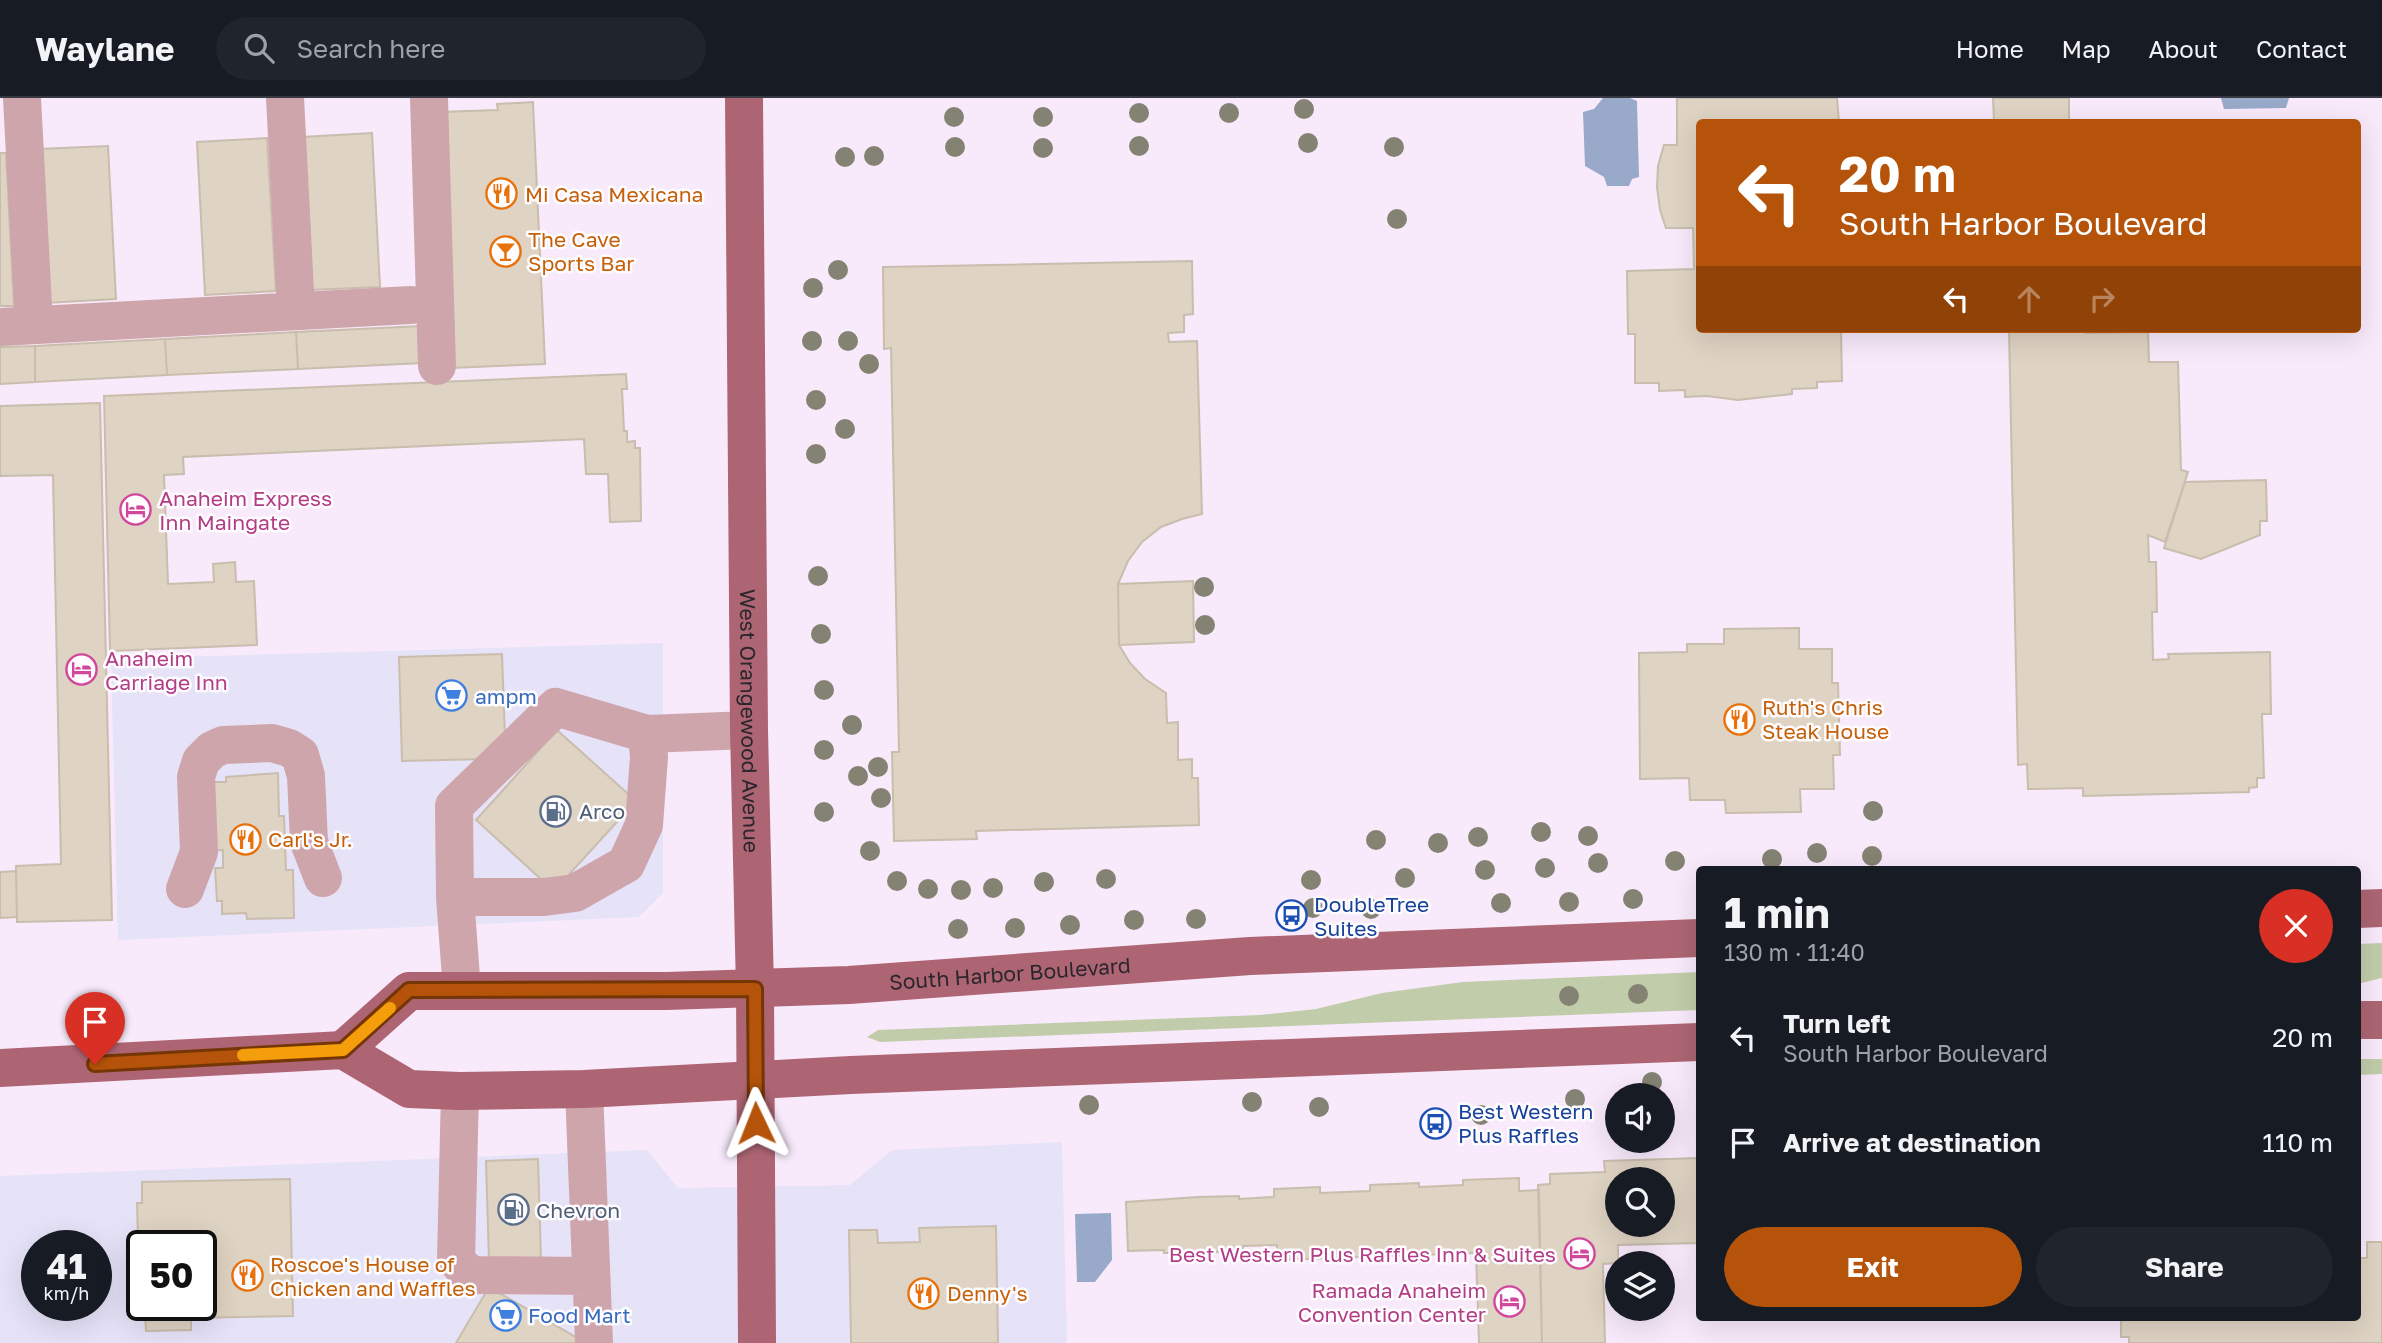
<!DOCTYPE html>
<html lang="en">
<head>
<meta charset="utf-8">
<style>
  body { margin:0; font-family:"Golos Text",sans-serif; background:#20242c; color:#f1f3f6; height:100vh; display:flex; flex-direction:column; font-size:26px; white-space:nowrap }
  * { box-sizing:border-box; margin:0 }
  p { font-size:23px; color:#9ea1a6 }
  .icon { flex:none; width:38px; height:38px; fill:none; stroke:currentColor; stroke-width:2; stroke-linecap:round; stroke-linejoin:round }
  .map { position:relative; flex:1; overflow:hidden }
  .details { position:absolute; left:1696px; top:768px; width:665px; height:455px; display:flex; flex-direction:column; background:#171b24; border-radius:7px; box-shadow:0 7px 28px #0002 }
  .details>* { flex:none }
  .top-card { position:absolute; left:1696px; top:21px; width:665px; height:214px; border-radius:7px; box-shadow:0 7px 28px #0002; background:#b45309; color:#fff; overflow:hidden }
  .fabs { position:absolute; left:1605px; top:985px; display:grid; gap:14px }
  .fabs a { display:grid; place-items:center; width:70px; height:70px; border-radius:50%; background:#171b24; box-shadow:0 7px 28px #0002; font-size:35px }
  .speed { position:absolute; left:21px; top:1132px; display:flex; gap:14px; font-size:35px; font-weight:700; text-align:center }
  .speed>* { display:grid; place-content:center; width:91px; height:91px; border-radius:50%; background:#171b24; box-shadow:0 7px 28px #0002; line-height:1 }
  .speed small { font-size:18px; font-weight:400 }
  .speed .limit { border:4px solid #111; border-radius:10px; background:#fff; color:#111 }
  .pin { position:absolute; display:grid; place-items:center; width:60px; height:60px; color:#fff; margin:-72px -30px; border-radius:50% 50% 50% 0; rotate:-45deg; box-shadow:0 0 7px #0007 }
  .pin .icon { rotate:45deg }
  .me { position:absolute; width:77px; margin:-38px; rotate:358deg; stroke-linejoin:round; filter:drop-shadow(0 0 5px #0008) }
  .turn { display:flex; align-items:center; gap:24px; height:147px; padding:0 28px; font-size:32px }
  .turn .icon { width:91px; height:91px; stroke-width:2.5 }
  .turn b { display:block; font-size:49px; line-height:60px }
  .lanes { display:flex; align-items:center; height:66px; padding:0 28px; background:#0003; justify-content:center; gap:35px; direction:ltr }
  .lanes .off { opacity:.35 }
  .round { display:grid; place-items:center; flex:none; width:74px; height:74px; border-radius:37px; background:#20242c }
  .head { display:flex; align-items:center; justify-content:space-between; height:119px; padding:0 28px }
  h1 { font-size:42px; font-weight:700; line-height:52px }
  .button { display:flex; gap:14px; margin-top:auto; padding:14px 28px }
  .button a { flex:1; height:80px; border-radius:42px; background:#b45309; color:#fff; font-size:28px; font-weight:700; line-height:80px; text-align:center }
  .button a+a { background:#20242c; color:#f1f3f6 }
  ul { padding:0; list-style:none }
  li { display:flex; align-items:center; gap:21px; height:105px; padding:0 28px }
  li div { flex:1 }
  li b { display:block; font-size:26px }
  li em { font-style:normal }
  header { display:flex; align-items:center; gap:42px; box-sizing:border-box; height:98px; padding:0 35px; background:#171b24; border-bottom:2px solid #363941 }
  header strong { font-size:33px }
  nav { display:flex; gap:38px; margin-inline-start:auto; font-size:24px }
  .search { width:490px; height:63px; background:#20242c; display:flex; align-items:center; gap:18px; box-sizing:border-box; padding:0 24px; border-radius:38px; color:#9ea1a6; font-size:26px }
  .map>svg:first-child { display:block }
  .commercial { fill:#e6e3f9; fill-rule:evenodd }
  .green { fill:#c1ccaa }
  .water { fill:#98a9ca }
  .building { fill:#dfd3c3; stroke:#c9bdad; stroke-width:2; fill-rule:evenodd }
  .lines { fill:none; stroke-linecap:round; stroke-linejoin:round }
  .minor { stroke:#cfa5ac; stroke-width:38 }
  .major { stroke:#ad6573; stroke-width:38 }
  .tree { fill:#848373 }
  .route-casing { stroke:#753606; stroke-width:18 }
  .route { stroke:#b45309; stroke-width:12 }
  .slow { stroke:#f59e0b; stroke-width:12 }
  .labels { text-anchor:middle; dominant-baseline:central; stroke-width:5; stroke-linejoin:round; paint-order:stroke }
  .food-label { font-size:21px; fill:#c56008; stroke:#fefcff; text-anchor:start }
  .hotel-label { font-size:21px; fill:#b23c85; stroke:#fefcff; text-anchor:start }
  .shop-label { font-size:21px; fill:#366cbe; stroke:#fefcff; text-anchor:start }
  .street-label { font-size:21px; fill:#2b262d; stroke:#fefcff }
  .service-label { font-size:21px; fill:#4e5e75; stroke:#fefcff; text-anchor:start }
  .transit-label { font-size:21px; fill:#164399; stroke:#fefcff; text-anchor:start }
</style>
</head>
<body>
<header>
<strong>Waylane</strong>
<div class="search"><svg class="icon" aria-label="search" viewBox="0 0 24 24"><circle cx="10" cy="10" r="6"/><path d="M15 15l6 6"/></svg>Search here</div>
<nav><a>Home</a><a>Map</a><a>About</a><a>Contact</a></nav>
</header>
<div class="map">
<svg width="2382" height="1245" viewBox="0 0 2382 1245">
  <rect width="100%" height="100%" fill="#f8eafb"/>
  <path class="commercial" d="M663,545V795L639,819L118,842L111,561Z
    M1062,1044L1067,1245H0V1078L647,1052L678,1090L850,1087L892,1052ZM37,1148H96V1208H37ZM142,1148H201V1208H142Z"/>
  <path class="green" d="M2382,845V880L2357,886V846Z
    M1699,874V912L880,944L867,939L878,932L1260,917L1316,911L1382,895L1463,884Z
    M2357,961H2382V976L2357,977Z"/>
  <path class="water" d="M1603,0H1630L1637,3L1639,79L1632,81L1629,88H1607L1604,79L1585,68L1583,14L1594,11Z
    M2221,0H2289L2286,10L2224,11Z
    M1111,1115L1112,1162L1095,1184H1077L1075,1116Z"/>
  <path class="building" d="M1677,0H1837L1839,24H1699V231H1833V233H1841L1842,283L1817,284V290L1792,291V296L1738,302L1707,298L1685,299V292L1659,293V285H1635V236H1628L1627,173L1694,171L1693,130H1666L1660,112L1657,89L1658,68L1664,47H1677Z
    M1993,0H2069V24H1994Z
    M533,4L545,266L452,270L440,14L498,12L497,6Z
    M372,35L380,189L310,192L302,39Z
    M267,40L276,193L205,197L197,44Z
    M108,48L116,201L46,205L38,51Z
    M0,55H6L14,208H0Z
    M1192,163L1193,216L1184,217V234L1168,235L1169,244L1197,243L1202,416L1182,421L1161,429L1142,444L1128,463L1118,486L1119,547L1130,565L1145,581L1166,595L1167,625L1178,624V662L1192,661V680H1198L1199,727L976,733L977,741L894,743L892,654H899L891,250L884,251L883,169Z
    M421,228L423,265L298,271L296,234Z
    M2009,231H2086V235L2148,234L2149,264H2178L2181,372L2188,374L2165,444L2148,437L2149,464H2156L2157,514H2152L2153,562L2169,561L2168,556L2270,554L2271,616H2262L2264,680H2257V689L2249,690V694L2083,698V690L2028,691L2027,666L2018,667Z
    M296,234L298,271L167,277L165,241Z
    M165,241L167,277L35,284V248Z
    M35,248V284L0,286V249Z
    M626,276L627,291H622L624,333H627V344L635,343V350H640L641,423L610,424L608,376H586L584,341L183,359L184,376L164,377L168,486L214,484L213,466L235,464L236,484L254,483L257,547L110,553L104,298Z
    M100,305L112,822L17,824L16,768L61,766L53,377L0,378V308Z
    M2266,382L2267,423H2260V437L2201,461L2164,450L2185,384Z
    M1193,483L1194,544L1119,547L1118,486Z
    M1799,530V551H1832V585H1838L1840,657H1833L1834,691H1800L1801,714L1726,715L1725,702H1690L1689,680L1640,681L1639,555L1687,554V546H1724V531Z
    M502,556L505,638L485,661L402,663L399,559Z
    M557,632L636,703L554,793L476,722Z
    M278,675L279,718H284L286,772H293L294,820L247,821L246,815L222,816V803H217L215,770H223V752L207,753L206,684H226V679Z
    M16,773L17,819L0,820V774Z
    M1699,1060V1145L1618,1147V1165L1603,1166L1605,1245H1542L1538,1087L1550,1086V1076L1605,1074L1604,1063ZM1617,1082H1662V1127H1617Z
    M538,1061L541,1161L489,1163L486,1063Z
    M1519,1080V1093L1539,1092L1542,1245H1479L1476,1155L1277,1162V1147L1243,1148V1153L1200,1155H1164V1152L1128,1153L1126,1104L1198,1099L1239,1098V1101L1274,1099V1091L1320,1089V1095L1370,1093V1087L1419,1085V1089L1463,1087V1082Z
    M290,1081L293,1218L191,1220V1232L146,1233L145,1217H140L137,1105H142V1084ZM142,1148H201V1208H142Z
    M996,1128L998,1245H851L849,1132H877L878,1145L920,1144L919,1130Z
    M2367,1144H2382V1245H2129V1239H2121V1220H2357V1160H2367Z
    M489,1189L586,1245H456Z"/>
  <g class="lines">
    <path class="minor" d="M22,0L34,227
      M285,0L296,213
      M429,0L437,268
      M0,229L411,207
      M185,791L199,754L196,679L201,663L212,652L223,647L272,645L289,650L300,657L306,678L309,744L323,780
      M455,799H544L575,795L626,766L644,727L649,659L647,636
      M462,893L455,799L454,708L556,609L647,636L749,632
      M584,991L594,1245
      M460,993L456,1162L466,1173L475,1177L591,1178"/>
    <g class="major">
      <path id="s1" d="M744,0L749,632L755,891L757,1245"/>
      <path d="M2357,811L2382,810"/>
      <path d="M2357,922H2382"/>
      <path id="s2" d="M343,952L409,893H667L849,887L1250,858L1699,840"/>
      <path d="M0,970L343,952L409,991L460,993L584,991L851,977L1699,944"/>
    </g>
  </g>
  <g class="tree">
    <circle cx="1304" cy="11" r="10"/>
    <circle cx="1139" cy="15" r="10"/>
    <circle cx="1229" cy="15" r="10"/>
    <circle cx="954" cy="19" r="10"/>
    <circle cx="1043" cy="19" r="10"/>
    <circle cx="1308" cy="45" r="10"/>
    <circle cx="1139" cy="48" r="10"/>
    <circle cx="955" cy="49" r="10"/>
    <circle cx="1394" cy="49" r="10"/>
    <circle cx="1043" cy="50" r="10"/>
    <circle cx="874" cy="58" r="10"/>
    <circle cx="845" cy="59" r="10"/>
    <circle cx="1397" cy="121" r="10"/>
    <circle cx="838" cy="172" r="10"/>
    <circle cx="813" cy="190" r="10"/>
    <circle cx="812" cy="243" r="10"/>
    <circle cx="848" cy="243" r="10"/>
    <circle cx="869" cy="266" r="10"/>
    <circle cx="816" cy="302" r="10"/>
    <circle cx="845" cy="331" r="10"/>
    <circle cx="816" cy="356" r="10"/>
    <circle cx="818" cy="478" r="10"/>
    <circle cx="1204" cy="489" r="10"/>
    <circle cx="1205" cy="527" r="10"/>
    <circle cx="821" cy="536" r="10"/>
    <circle cx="824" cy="592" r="10"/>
    <circle cx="852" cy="627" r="10"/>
    <circle cx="824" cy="652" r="10"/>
    <circle cx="878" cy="669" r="10"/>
    <circle cx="858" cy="678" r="10"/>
    <circle cx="881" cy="700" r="10"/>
    <circle cx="1873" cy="713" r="10"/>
    <circle cx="824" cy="714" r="10"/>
    <circle cx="1541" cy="734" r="10"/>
    <circle cx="1588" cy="738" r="10"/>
    <circle cx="1478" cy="739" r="10"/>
    <circle cx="1376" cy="742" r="10"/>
    <circle cx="1438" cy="745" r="10"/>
    <circle cx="870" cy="753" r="10"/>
    <circle cx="1817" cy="755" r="10"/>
    <circle cx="1872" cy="758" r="10"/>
    <circle cx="1772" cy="761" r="10"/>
    <circle cx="1675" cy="763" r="10"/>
    <circle cx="1598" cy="765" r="10"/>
    <circle cx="1545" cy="770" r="10"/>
    <circle cx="1485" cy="772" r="10"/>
    <circle cx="1405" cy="780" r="10"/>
    <circle cx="1106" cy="781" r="10"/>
    <circle cx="1311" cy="782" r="10"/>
    <circle cx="897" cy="783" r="10"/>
    <circle cx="1044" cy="784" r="10"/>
    <circle cx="993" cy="790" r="10"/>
    <circle cx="928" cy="791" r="10"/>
    <circle cx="961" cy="792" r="10"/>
    <circle cx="1633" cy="801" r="10"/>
    <circle cx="1569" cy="804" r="10"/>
    <circle cx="1501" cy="805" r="10"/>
    <circle cx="1313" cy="810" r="10"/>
    <circle cx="1371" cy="811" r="10"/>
    <circle cx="1196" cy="821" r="10"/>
    <circle cx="1134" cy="822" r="10"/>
    <circle cx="1070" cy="827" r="10"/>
    <circle cx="1015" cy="830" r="10"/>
    <circle cx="958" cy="831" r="10"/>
    <circle cx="1638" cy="896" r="10"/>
    <circle cx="1569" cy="898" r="10"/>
    <circle cx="1652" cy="984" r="10"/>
    <circle cx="1575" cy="1001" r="10"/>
    <circle cx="1252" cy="1004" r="10"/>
    <circle cx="1089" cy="1007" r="10"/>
    <circle cx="1319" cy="1009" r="10"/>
    <circle cx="1481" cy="1017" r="10"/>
  </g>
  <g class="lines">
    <defs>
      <path id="route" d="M95,966L343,952L409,892L755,891L756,1025"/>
    </defs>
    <use href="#route" class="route-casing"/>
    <use href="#route" class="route"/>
    <path class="slow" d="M243,957L343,952L390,910"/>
  </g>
  <defs>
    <symbol id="restaurant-ring" viewBox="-11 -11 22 22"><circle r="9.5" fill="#fefcff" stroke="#e8710a" stroke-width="1.5"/><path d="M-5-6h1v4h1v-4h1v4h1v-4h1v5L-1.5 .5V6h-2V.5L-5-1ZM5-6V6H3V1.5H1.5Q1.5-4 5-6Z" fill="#e8710a"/></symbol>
    <symbol id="bar-ring" viewBox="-11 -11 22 22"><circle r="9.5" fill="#fefcff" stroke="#e8710a" stroke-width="1.5"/><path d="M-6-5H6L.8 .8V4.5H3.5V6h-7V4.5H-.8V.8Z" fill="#e8710a"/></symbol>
    <symbol id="hotel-ring" viewBox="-11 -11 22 22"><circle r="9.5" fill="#fefcff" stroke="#d1479c" stroke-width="1.5"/><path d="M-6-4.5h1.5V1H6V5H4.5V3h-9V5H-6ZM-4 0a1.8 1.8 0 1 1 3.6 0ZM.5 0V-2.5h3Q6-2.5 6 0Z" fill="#d1479c"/></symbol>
    <symbol id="supermarket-ring" viewBox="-11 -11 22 22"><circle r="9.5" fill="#fefcff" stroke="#3f7fe0" stroke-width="1.5"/><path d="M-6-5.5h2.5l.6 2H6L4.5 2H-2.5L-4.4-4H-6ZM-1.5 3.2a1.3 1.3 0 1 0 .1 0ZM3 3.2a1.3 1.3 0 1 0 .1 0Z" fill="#3f7fe0"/></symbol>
    <symbol id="fuel-ring" viewBox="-11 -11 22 22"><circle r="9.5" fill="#fefcff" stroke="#5c6f8a" stroke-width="1.5"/><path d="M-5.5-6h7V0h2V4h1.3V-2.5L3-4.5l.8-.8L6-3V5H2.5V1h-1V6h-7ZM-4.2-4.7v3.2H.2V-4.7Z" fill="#5c6f8a"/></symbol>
    <symbol id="bus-ring" viewBox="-11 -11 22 22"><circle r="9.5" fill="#fefcff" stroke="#1a4fb4" stroke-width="1.5"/><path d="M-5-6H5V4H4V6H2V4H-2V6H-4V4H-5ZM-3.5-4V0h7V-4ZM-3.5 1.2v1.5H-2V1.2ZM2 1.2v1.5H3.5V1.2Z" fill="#1a4fb4"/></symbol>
  </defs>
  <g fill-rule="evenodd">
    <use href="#restaurant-ring" x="484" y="78" width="35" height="35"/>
    <use href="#bar-ring" x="488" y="136" width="35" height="35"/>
    <use href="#hotel-ring" x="118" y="394" width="35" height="35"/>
    <use href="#hotel-ring" x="64" y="554" width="35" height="35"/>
    <use href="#supermarket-ring" x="434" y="580" width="35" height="35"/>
    <use href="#restaurant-ring" x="1722" y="604" width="35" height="35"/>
    <use href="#fuel-ring" x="538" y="696" width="35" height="35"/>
    <use href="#restaurant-ring" x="228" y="724" width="35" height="35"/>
    <use href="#bus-ring" x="1274" y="800" width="35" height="35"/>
    <use href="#bus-ring" x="1418" y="1008" width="35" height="35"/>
    <use href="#fuel-ring" x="496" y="1094" width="35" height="35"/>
    <use href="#hotel-ring" x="1562" y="1138" width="35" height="35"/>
    <use href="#restaurant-ring" x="230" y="1160" width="35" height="35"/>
    <use href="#restaurant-ring" x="906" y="1178" width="35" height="35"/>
    <use href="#hotel-ring" x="1492" y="1186" width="35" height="35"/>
    <use href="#supermarket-ring" x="488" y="1200" width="35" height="35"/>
  </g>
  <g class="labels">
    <g class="food-label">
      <text x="525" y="96">Mi Casa Mexicana</text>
      <text x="528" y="141">The Cave<tspan x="528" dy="24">Sports Bar</tspan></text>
      <text x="1762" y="609">Ruth's Chris<tspan x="1762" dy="24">Steak House</tspan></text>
      <text x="268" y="741">Carl's Jr.</text>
      <text x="270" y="1166">Roscoe's House of<tspan x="270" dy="24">Chicken and Waffles</tspan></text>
      <text x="947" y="1195">Denny's</text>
    </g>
    <g class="hotel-label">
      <text x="159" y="400">Anaheim Express<tspan x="159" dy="24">Inn Maingate</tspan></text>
      <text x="105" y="560">Anaheim<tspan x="105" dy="24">Carriage Inn</tspan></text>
      <text x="1556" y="1156" text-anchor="end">Best Western Plus Raffles Inn &amp; Suites</text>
      <text x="1486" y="1192" text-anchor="end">Ramada Anaheim<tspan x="1486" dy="24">Convention Center</tspan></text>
    </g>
    <g class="shop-label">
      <text x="475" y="598">ampm</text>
      <text x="528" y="1217">Food Mart</text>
    </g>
    <g class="street-label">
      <text stroke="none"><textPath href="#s1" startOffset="623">West Orangewood Avenue</textPath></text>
      <text stroke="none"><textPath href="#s2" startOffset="690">South Harbor Boulevard</textPath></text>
    </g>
    <g class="service-label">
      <text x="579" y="713">Arco</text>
      <text x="536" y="1112">Chevron</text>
    </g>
    <g class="transit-label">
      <text x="1314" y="806">DoubleTree<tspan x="1314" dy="24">Suites</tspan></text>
      <text x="1458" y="1013">Best Western<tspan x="1458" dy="24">Plus Raffles</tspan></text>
    </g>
  </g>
</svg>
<div class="fabs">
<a><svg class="icon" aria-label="sound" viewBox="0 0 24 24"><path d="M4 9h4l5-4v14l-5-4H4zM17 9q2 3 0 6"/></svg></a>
<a><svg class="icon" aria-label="search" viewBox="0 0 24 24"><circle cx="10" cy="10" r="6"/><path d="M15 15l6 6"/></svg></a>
<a><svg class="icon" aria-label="layers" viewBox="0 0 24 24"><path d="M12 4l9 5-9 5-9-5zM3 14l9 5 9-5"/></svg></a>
</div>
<div class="speed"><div>41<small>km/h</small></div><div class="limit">50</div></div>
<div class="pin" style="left:95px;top:966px;background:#d93025"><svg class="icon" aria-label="arrive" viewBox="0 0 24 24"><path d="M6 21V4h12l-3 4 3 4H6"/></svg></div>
<svg class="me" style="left:756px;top:1025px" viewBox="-20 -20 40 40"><path d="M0-17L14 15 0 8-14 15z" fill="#b45309" stroke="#fff" stroke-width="4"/></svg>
<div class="top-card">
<div class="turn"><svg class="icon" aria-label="left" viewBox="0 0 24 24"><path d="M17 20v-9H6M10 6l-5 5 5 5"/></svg><div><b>20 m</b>South Harbor Boulevard</div></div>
<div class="lanes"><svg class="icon" aria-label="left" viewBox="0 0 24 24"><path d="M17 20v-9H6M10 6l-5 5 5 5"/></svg><svg class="icon off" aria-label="ahead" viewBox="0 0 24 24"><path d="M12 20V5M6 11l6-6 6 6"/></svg><svg class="icon off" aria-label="right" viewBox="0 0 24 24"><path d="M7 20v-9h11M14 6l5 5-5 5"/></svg></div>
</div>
<section class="details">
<div class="head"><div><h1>1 min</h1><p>130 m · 11:40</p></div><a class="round" style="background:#d93025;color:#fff"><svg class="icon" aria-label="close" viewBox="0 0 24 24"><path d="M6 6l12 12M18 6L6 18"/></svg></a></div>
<ul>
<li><svg class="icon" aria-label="left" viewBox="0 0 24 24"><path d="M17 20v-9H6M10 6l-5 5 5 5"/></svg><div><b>Turn left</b><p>South Harbor Boulevard</p></div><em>20 m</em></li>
<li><svg class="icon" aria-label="arrive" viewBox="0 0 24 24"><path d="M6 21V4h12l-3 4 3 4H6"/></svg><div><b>Arrive at destination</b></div><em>110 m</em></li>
</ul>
<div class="button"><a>Exit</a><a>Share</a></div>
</section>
</div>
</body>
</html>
